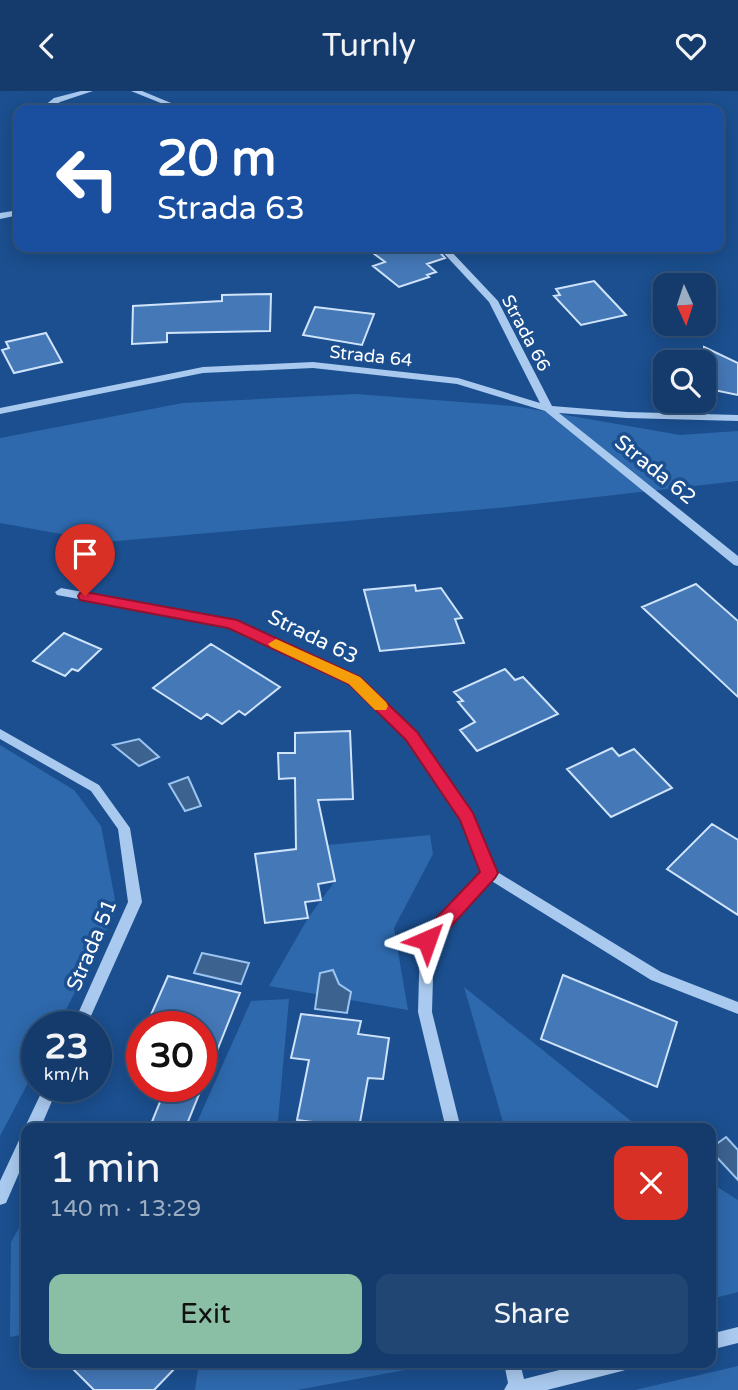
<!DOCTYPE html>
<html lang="en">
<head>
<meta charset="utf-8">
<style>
  body { margin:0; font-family:"Varela Round",sans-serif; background:#214673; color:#f1f3f6; height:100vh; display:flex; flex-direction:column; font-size:26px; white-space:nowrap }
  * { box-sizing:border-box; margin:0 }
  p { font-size:23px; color:#9dadc1 }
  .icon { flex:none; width:38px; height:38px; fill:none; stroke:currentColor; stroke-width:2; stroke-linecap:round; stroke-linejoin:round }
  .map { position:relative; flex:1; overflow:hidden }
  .details { position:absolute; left:21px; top:1032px; width:695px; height:245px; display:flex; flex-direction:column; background:#143b6b; border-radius:14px; box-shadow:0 4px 18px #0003,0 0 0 2px #33557e }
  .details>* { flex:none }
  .guide { position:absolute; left:14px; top:14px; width:710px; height:147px; border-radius:14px; box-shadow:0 4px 18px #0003,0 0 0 2px #33557e; background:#1a4fa0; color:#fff; overflow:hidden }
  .needle { width:46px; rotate:177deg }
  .controls { position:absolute; left:653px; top:182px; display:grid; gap:14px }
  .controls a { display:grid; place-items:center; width:63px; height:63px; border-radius:14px; background:#143b6b; box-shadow:0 4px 18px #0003,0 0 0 2px #33557e; font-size:35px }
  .speed { position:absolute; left:21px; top:920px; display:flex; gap:14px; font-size:35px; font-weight:700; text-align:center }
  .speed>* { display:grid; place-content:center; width:91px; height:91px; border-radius:50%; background:#143b6b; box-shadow:0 4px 18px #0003,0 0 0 2px #33557e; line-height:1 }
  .speed small { font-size:18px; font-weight:400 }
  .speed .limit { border:10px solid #d22; background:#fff; color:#111 }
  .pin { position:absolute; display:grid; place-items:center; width:60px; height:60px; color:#fff; margin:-72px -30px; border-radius:50% 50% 50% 0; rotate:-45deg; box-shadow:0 0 7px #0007 }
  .pin .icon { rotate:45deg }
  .me { position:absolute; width:77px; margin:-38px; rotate:43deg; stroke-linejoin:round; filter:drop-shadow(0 0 5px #0008) }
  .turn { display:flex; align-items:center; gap:24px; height:147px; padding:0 28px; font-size:32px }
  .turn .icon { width:91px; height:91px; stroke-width:2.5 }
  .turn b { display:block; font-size:49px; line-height:60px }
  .round { display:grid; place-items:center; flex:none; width:74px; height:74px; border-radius:14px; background:#214673 }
  .overview { display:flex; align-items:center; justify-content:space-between; height:119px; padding:0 28px }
  h1 { font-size:42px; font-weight:600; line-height:52px }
  .action { display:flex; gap:14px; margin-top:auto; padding:14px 28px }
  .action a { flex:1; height:80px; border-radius:14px; background:#8abfa5; color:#111; font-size:28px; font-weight:600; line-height:80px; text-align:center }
  .action a+a { background:#214673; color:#f1f3f6 }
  header { display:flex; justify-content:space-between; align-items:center; height:91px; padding:0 28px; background:#143b6b; font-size:32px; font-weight:600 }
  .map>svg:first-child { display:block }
  .green { fill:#2e69ad }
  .water { fill:#3c6290; stroke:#9cc4f0; stroke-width:2 }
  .building { fill:#4478b7; stroke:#cfe3fa; stroke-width:2 }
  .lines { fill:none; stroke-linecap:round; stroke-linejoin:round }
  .minor { fill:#a9c9ee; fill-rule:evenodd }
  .route { fill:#e11d48; stroke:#92132f; stroke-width:2 }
  .slow { fill:#f59e0b }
  .labels { text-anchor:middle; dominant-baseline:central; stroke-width:7; stroke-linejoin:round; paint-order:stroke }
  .far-street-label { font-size:18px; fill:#fff; stroke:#1b4f8f }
  .street-label { font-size:21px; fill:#fff; stroke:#1b4f8f }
</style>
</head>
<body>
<header><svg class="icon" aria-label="back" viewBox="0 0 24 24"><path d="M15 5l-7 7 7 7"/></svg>Turnly<svg class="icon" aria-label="heart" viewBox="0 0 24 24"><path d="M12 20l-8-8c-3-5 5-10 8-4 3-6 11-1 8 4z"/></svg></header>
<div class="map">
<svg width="738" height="1299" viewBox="0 0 738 1299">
  <rect width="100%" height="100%" fill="#1b4f8f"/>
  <path class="green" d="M356,303L514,315L680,344L738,340V390L498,417L105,451L0,432V347L183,312Z
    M0,654L74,699L101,735L117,819L57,936H37V975L0,1045Z
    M430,744L433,763L394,837L408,919L269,895L308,827L335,790L328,754Z
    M464,896L641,1038H505Z
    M289,908L278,1030L244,1038H194L251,910Z
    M711,1092L738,1109V1201L711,1208Z
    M26,1125V1243L10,1246L11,1151Z
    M199,1272H443L297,1299H195Z
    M738,1275V1299H635Z"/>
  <path class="water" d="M139,648L159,666L139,675L113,654Z
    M188,686L201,715L185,720L169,693Z
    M202,862L249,872L241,893L194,882Z
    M333,879L339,893L351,901L347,922L315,918L320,882Z
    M726,1046L738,1059V1089L711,1060V1057Z"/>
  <path class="building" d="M365,156H435L445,167L427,173L436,181L427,184L429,186L399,196L373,175L385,171Z
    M594,190L626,224L581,234L554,205L560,204L556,198Z
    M271,203L270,240L167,242V251L132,253L133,215L222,210V204Z
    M315,216L374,223L362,254L303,244Z
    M46,242L62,271L14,282L2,259L9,257L6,251Z
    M704,256L738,272V304L704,297Z
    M696,493L738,530V606L642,516Z
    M415,494L416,500L441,497L462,527L455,528L464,552L380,560L364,499Z
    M64,542L101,558L78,580L72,578L65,585L33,570Z
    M211,553L280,596L245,624L239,620L222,633L207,623L201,628L153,597Z
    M505,578L515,589L523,586L558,623L477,660L460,639L475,631L458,611L463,610L454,601Z
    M350,640L353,708L318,709L335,790L318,793L321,809L305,811L308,827L265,832L255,763L296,758L295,687L279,688L278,662H295V642Z
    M612,657L619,665L634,658L672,697L611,726L567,678Z
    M712,733L738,749V824L667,778Z
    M563,884L677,931L657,996L541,948Z
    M168,885L240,902L203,995L201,936H166L168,931L150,926Z
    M301,923L361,930L358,943L389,947L383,988L368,987L359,1037L297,1029L309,969L291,967Z
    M166,996H202L185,1038H149Z
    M67,1272H180L154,1299H94Z"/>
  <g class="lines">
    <path class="minor" d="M81,0H93L60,11L48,19H39L54,7Z
      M131,0H142L188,19H178Z
      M19,119V124L0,128V122Z
      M438,156H447L498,210L552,315L627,321L738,324V330L627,327L559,322L738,465V475L734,474L545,320L457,293L313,277L203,282L0,323V317L203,276L313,271L458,287L540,312L489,211Z
      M61,497L236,529L358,587L416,642L472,724L494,779L661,881L738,911V923L651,889L490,789L434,851L432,921L461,1038H446L418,921L420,849L482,781L461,729L408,648L350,593L229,535L57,504L55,501Z
      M0,638L99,694L130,737L142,811L86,936H72L128,811L118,738L91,700L0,648Z
      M44,996H58L40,1038H26V1042L24,1038Z
      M26,1043V1066L6,1112L0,1114V1090L21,1045Z
      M738,1236V1252L710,1259V1243Z
      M504,1272H520L524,1288L587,1272H630L628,1278L622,1280L547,1299H504L508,1292Z"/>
  </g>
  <path class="route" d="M85,501L237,529L360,586L417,641L473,722L498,782L495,787L434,854L427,856L421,854L418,849L421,843L480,781L460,729L406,649L349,593L228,537L80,509L78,505L80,502Z"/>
  <path class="slow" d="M276,548L360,586L386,611L388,615L386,619H375L349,593L271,556L268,553Z"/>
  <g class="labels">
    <g class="far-street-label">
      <text transform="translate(526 242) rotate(62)">Strada 66</text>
      <text transform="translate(371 265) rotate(6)">Strada 64</text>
    </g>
    <g class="street-label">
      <text transform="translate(655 379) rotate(39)">Strada 62</text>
      <text transform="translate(313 546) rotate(26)">Strada 63</text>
      <text transform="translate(92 854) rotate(-67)">Strada 51</text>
    </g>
  </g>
</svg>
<div class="controls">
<a><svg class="needle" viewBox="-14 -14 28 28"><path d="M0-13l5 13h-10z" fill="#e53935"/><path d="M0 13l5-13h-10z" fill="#9dadc1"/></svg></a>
<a><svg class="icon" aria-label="search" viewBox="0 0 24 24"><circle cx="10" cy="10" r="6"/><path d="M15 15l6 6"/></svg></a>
</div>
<div class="speed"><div>23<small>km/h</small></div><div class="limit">30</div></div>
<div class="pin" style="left:85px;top:505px;background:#d93025"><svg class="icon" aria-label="arrive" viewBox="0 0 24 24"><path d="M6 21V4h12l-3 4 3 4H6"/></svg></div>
<svg class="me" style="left:427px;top:849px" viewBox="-20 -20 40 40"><path d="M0-17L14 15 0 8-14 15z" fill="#e11d48" stroke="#fff" stroke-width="4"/></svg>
<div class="guide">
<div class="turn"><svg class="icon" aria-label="left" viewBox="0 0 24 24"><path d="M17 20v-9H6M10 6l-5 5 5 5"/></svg><div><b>20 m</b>Strada 63</div></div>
</div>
<section class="details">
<div class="overview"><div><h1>1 min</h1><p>140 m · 13:29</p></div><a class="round" style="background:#d93025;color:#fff"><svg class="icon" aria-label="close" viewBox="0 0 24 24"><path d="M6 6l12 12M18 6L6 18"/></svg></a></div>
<div class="action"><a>Exit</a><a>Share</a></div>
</section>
</div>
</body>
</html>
